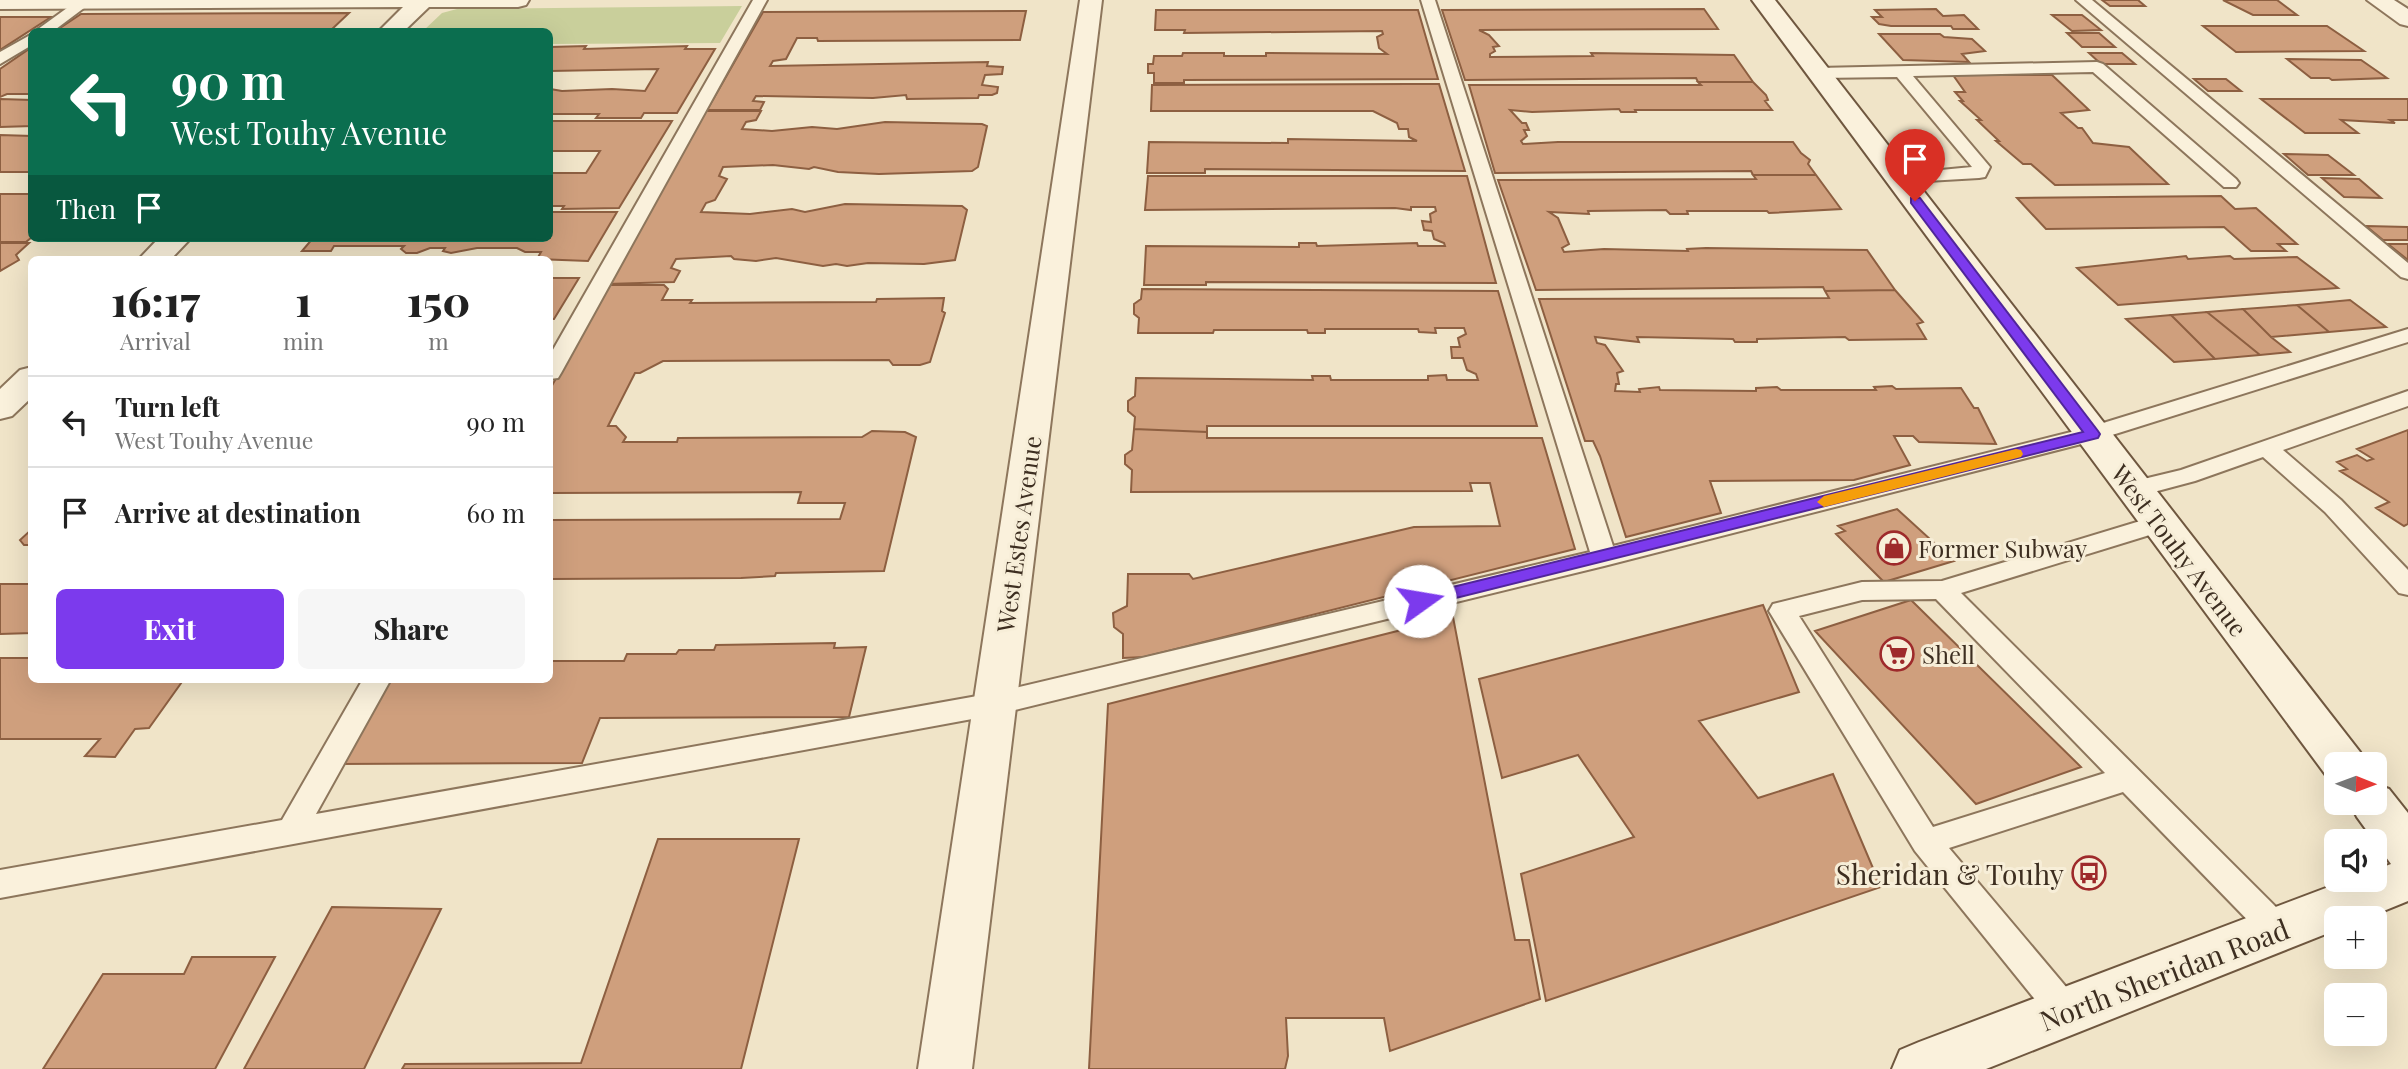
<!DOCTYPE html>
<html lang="en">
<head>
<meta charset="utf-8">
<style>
  body { margin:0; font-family:"Playfair Display",serif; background:#f6f6f6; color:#222; height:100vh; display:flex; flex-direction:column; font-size:26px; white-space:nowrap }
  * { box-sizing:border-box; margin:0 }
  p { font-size:23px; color:#767676 }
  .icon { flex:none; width:38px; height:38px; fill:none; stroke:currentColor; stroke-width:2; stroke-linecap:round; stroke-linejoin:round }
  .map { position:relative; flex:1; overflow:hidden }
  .sheet { position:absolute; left:28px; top:256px; width:525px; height:427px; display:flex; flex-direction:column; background:#fff; border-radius:10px; box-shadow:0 7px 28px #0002 }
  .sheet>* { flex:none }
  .guide { position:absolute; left:28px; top:28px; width:525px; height:214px; border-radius:10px; box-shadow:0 7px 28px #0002; background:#0b6e4f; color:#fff; overflow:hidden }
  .needle { width:46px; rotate:91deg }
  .fabs { position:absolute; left:2324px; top:752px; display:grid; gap:14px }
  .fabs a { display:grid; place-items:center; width:63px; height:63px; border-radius:10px; background:#fff; box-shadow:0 7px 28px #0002; font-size:35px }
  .pin { position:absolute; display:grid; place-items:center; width:60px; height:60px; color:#fff; margin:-72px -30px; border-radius:50% 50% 50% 0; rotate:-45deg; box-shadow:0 0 7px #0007 }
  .pin .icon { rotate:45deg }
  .me { position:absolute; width:77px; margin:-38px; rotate:77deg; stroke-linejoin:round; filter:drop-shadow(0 0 5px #0008) }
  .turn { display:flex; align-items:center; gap:24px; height:147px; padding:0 28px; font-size:32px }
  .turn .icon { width:91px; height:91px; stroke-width:2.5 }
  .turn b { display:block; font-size:49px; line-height:60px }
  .then { display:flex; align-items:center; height:66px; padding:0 28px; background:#0003; gap:14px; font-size:26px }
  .eta { display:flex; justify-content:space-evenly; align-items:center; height:119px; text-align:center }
  .eta b { font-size:42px; font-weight:800; line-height:49px }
  .button { display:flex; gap:14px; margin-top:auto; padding:14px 28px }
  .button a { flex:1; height:80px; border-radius:10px; background:#7c3aed; color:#fff; font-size:28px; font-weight:800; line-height:80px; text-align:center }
  .button a+a { background:#f6f6f6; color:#222 }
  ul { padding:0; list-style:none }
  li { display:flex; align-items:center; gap:21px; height:91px; padding:0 28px; border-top:2px solid #e0e0e0 }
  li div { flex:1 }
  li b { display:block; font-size:26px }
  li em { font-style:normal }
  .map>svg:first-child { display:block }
  .green { fill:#c9cf9b }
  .building { fill:#cf9f7d; stroke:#8d5f41; stroke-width:2 }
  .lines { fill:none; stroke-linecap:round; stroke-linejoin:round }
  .lane-casing { stroke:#8d765c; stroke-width:4 }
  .street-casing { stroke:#8d765c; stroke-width:4 }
  .secondary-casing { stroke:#6f573f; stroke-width:4 }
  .lane { fill:#faf1dc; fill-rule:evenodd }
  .street { fill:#faf1dc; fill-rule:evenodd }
  .secondary { fill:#faf1dc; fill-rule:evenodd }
  .route { fill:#7c3aed; stroke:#51269a; stroke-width:2 }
  .slow { fill:#f59e0b }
  .labels { text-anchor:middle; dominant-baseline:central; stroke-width:6; stroke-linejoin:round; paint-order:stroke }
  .street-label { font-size:24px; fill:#3d2e20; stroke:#f7eed8 }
  .poi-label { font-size:24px; fill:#3d2e20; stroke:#f7eed8; text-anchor:start }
  .near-poi-label { font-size:28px; fill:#3d2e20; stroke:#f7eed8; text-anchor:end }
  .near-street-label { font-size:28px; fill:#3d2e20; stroke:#f7eed8 }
</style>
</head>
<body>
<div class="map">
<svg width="2408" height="1069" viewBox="0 0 2408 1069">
  <rect width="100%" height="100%" fill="#f0e4c8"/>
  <path class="green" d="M742,6L720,43L550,44V32L423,31L442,13L457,9Z"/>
  <path class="building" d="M2102,0H2138L2145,6H2110Z
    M2223,0H2277L2297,15H2253Z
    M1704,9L1718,29L1479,30L1489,35L1499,46L1493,47L1495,51L1490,54V57L1593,56L1591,53L1734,55L1753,82H1698L1696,78L1465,80L1442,10Z
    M1936,9L1943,16L1964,15L1978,29H1953L1951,26H1891L1879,24L1872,17H1882L1875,10Z
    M1156,10H1418L1438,79L1184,80V83H1154V73H1148V64H1153L1154,56H1182L1183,53H1224V56H1266V53L1387,54L1379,48L1377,37L1383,34L1382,31L1184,33L1185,30H1155Z
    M1026,11L1020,40L818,41L817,38H797L786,59L773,61L770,66L988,62L987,66L1003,67L1002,74L985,75L982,85L998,87L997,93L992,95H979L978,98L907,99L906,95L873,98L756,96L753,101L764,102L760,110H707L763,12Z
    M349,13L329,32H54L81,14Z
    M2052,15H2082L2101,30L2072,31Z
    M0,17H51L0,50Z
    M2203,26H2327L2364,51L2236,52Z
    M2067,33H2099L2115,47H2082Z
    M1879,34H1940L1944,37L1972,39L1985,51L1962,54L1969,62L1903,60Z
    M586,46L584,49L687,46L685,49H715L677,113H644L641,118H596L599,114H550V89L562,91L612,89L645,91L658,69L550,71V47Z
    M32,47V94H7L0,97V69Z
    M2089,53H2122L2135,64H2101Z
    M2287,59L2361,60L2387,78L2332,80L2329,78H2311Z
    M1953,75H2052L2089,110L2061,113L2078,128H2082L2093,143L2129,147L2168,184L2055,185L2031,164H2023L1996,141H1999L1977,120H1981L1960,101H1963L1955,92H1965Z
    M2194,79H2226L2241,91H2208Z
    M1698,82H1753L1766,95L1768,100L1765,101L1772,110H1635L1636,112H1621L1619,109L1532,112L1510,110L1522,123H1526L1529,130H1524L1527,136L1521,141L1523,144L1558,142H1793L1801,153L1810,160L1808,164L1816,175H1753L1751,171L1495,173L1469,85H1701Z
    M1410,84H1439L1465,171L1205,169V173H1147L1149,142L1288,143V139L1417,141L1409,137L1408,129H1399L1397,123L1373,111H1151L1152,85Z
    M0,99L32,100V126L0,127Z
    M2261,99H2408V120H2390L2395,123L2341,120L2358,133H2305Z
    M706,111H761L756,120L746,122L742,129L772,131L812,127L837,129L885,122L982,124L987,126L978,167L972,171L879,174L838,172L814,167L809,169L773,165L723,167L719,176L727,179L715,200L706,203L701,212L750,214L792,209L805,212L845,204L962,206L967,210L955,260L924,264L868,263L847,266L836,264L823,266L776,258L756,261L734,259L731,256L676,259L671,268L680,271L674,282L607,284Z
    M550,121H672L619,208L562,209L564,206H550V173H586L600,151H550Z
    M0,135L32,136V172H0Z
    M2284,154L2328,155L2354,175H2308Z
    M1753,175H1816L1841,209L1769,213L1767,211H1687L1688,214H1670L1666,210L1588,211L1589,214L1549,212L1558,218L1569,244L1562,248L1564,252L1604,249L1688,251L1687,249L1706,248L1867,250L1895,290L1825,291L1823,287L1536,290L1498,180L1756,179Z
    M1148,176H1467L1496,283L1206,282V285H1144L1146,246L1299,247V243H1316L1317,246L1417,243L1418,246H1445L1444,243L1434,239L1432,231L1424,230L1422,221L1431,222L1430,214L1436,211L1435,207H1411V210L1395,208L1145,210Z
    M2322,178L2359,179L2381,198L2344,197Z
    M0,194H32V237L26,242H0Z
    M2221,196L2235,209L2256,208L2297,244H2278L2286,251H2251L2224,227L2046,229L2017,198Z
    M550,212H617L588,261L537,259L541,252H525L517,248H477L451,253L443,251L445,248H430L417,253H406L401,249L404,246H334L331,251H302L313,238H550Z
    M2366,226L2408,227V240H2383Z
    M0,243H29L16,255L19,260L0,271Z
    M2388,244H2408V260Z
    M2186,256L2188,259L2230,256L2234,259L2297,257L2338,288L2118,305L2077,268Z
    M550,278H579L554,319H550Z
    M609,285H664L668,289L662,300H692L690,303L876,302L877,299L944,298L942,311L945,313L930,362L920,365H893L889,360L663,361L640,373H635L608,426H616L626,437L623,442H677L678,438L862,437L872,431L905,432L916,437L884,571L776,573L775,576L741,578L550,579V520L840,519L845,503H798L801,492L550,493V389Z
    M1142,289L1498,291L1537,426H1207V432L1134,429L1135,417L1128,411V401L1135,396L1136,378L1313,380L1312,376H1330L1331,380H1428V376L1446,375L1447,380H1478L1476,374L1467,370L1463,358H1452L1451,347H1460L1458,338L1466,334L1464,328H1435L1436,333L1419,332L1418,329H1325V333H1308L1307,330H1214L1213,333H1138L1139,318L1134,314V304L1141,299Z
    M1895,290L1923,322L1917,324L1926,339L1849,340L1845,337L1757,339V342H1735L1733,339L1637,337L1639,342L1595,337L1597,343L1605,345L1623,371L1617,373L1619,384H1616L1615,391L1640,392L1639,389L1659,387L1660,390L1756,391V388L1777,387L1781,390H1876L1874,387L1892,386L1896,389L1961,388L1974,408H1978L1996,444L1919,442L1913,436H1894L1910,465L1854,480L1710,481L1721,513L1626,537L1600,456L1593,441H1585L1539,299L1829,298L1825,291Z
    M2350,300L2386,327L2329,332L2297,305Z
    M2297,305L2329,332L2271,337L2243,309Z
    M2243,309L2271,337L2290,352L2260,355L2207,312Z
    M2207,312L2260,355L2215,359L2171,315Z
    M2171,315L2215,359L2174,362L2126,319Z
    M1134,429L1207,432V438H1542L1575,549L1144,657L1123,658V634L1114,627L1113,613L1127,606L1128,574H1189L1193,579L1414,527L1500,526L1490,483H1470L1472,491L1131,492L1132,470L1125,464V455L1132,450Z
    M2408,430V524L2404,526L2376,508L2389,502L2340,471L2347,469L2337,462L2357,455L2367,461L2373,459L2357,449Z
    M1897,509L1954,561L1884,582L1836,534L1845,531L1838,526Z
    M32,529V545H24L20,540Z
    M0,584H32V633L0,634Z
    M1911,600L2081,767L1976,804L1815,631Z
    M1763,605L1799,692L1699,721L1758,798L1833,774L1881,887L1546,1001L1521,874L1634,837L1578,755L1502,778L1479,679Z
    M1453,617L1515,940H1529L1540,999L1390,1051L1384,1018H1286L1288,1056L1285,1069H1089L1108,704Z
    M835,643L834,648L866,647L849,717L600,718L582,763L333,764L382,679H550V661H624L627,654H676L679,650H714L716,645Z
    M0,658H32V679H184L149,728L135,729L115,757L85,756L100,739H0Z
    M658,839H799L741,1069H402L405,1064L581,1063Z
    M332,907L441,909L364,1069H244Z
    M192,957H275L215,1069H43L103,974H184Z"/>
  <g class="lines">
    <defs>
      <path id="lane" d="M78,0L92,2L52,32H34Z
        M753,0H767L561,373L558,378L550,379V355Z
        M1421,0H1435L1613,546L2087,428L2408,329V342L2093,441L1604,566L994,715L0,898V870L282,820L363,679H391L316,814L994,693L1590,552Z
        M2076,0H2092L2408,263V279L2401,277Z
        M32,34V45L0,64V52Z
        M2097,62L2103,64L2236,179L2239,183L2236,187H2224L2093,72L1913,76L1990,167L1985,177L1979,178L1893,183L1890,179L1899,174L1972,167L1897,77L1818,78L1810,73L1818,68Z
        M2408,391V406L2283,450L2341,500L2408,570V595L2399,593L2325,512L2263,457L2195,481L2135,497L2127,495L2123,489L2127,483L2181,470Z
        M2160,515L2169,517L2172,523L2169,529L1961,593L2289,920L2294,930L2289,940L2278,945L2267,940L2123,792L1949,848L2078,1001L2083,1012L2078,1023L2066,1028L2054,1023L1915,851L1769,611L1773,604L1862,582L1942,581ZM1936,599L2105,773L1933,827L1799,616L1862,600Z"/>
      <path id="street" d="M0,0H529L526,5L518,7H429L403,32H378L403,7L0,9Z
        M1080,0H1102L972,1069H918Z
        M2367,0H2394L2408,9V26L2400,24Z
        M159,238H191L171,259H139Z
        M32,367V397L12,416L0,419V389L20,370Z"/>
      <path id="secondary" d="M1752,0H1775L2360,752L2367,765H2336V781L2328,778Z
        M2375,784L2389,789L2408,813V901L2364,919H2336V930L1986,1069H1892L1900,1050L1919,1042L2347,880H2375V870L2391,864L2357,817L2350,803H2375Z"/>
    </defs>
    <use href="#lane" class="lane-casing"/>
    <use href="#street" class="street-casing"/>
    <use href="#secondary" class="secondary-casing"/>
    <use href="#lane" class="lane"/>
    <use href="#street" class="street"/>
    <use href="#secondary" class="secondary"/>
  </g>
  <path class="route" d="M1911,198H1920L2098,431L2100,434L2098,438L1420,607L1414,605L1412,601L1414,597L1420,595L2083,432L1911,203Z"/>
  <path class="slow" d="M2016,449L2021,450L2023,454L2021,457L1824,507L1817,502L1824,496Z"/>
  <defs>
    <symbol id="shop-ring" viewBox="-11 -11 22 22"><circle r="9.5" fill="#f7eed8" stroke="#9e2a2b" stroke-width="1.5"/><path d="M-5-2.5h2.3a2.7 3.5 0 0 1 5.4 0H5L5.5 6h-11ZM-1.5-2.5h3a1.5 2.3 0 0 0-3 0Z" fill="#9e2a2b"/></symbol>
    <symbol id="supermarket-ring" viewBox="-11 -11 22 22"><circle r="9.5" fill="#f7eed8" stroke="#9e2a2b" stroke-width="1.5"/><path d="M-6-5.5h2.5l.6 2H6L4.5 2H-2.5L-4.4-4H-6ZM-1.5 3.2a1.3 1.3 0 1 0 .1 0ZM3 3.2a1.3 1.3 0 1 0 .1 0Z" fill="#9e2a2b"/></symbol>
    <symbol id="bus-ring" viewBox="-11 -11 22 22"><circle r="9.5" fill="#f7eed8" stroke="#9e2a2b" stroke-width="1.5"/><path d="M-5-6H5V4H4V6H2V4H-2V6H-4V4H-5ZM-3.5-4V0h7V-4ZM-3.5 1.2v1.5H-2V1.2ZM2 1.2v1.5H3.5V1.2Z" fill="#9e2a2b"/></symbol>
  </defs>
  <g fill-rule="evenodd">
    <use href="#shop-ring" x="1875" y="529" width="38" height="38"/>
    <use href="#supermarket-ring" x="1878" y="635" width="38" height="38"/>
    <use href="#bus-ring" x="2070" y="854" width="38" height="38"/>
  </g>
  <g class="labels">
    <g class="street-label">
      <text transform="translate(1018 534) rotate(-82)">West Estes Avenue</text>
      <text transform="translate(2180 550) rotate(53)">West Touhy Avenue</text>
    </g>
    <g class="poi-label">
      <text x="1918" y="548">Former Subway</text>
      <text x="1922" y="654">Shell</text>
    </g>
    <g class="near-poi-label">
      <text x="2064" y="873">Sheridan &amp; Touhy</text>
    </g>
    <g class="near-street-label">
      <text transform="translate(2164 974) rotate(-21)">North Sheridan Road</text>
    </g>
  </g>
</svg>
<div class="fabs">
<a><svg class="needle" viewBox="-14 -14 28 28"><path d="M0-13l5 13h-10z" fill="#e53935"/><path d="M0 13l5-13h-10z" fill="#767676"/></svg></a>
<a><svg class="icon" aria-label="sound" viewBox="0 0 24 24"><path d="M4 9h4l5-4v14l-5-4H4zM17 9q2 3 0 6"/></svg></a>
<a>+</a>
<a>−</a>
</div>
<div class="pin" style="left:1915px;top:201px;background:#d93025"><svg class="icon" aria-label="arrive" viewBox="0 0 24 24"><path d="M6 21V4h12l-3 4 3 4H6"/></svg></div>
<svg class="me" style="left:1420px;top:601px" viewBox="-20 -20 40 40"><circle r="19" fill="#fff"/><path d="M0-13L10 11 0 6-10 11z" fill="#7c3aed"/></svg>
<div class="guide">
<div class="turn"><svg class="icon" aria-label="left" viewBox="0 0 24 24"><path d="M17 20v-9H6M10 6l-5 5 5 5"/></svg><div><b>90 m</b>West Touhy Avenue</div></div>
<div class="then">Then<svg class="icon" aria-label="arrive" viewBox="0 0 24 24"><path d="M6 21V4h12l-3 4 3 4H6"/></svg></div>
</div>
<section class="sheet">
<div class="eta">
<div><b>16:17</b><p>Arrival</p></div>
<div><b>1</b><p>min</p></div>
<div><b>150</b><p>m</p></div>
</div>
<ul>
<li><svg class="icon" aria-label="left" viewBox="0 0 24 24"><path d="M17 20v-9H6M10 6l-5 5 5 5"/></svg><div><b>Turn left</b><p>West Touhy Avenue</p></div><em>90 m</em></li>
<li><svg class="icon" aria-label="arrive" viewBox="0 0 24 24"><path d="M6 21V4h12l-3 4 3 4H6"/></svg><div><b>Arrive at destination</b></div><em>60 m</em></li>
</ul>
<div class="button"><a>Exit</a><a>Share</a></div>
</section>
</div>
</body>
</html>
